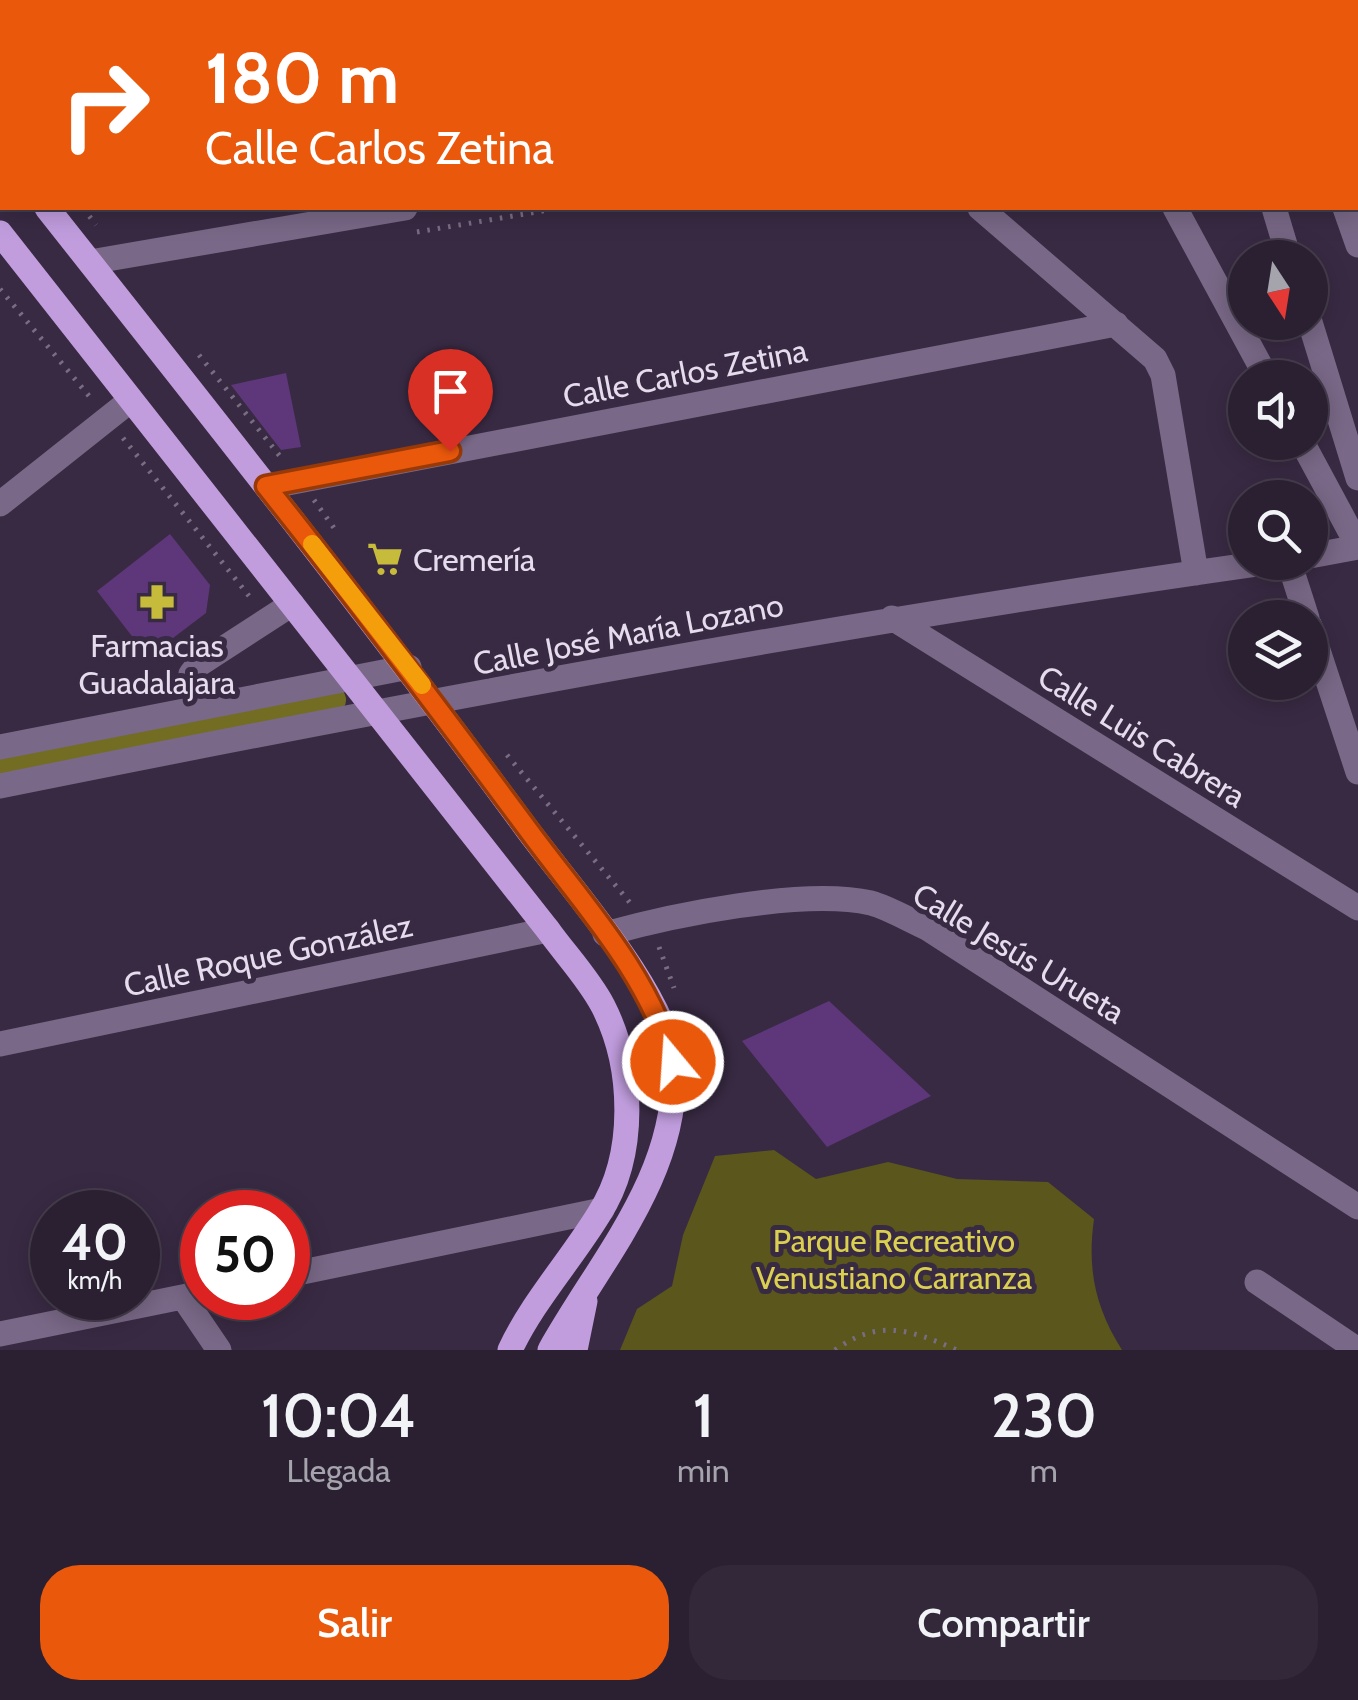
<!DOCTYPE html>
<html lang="es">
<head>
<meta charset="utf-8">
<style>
  body { margin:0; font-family:Cabin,sans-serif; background:#32283a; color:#f1f3f6; height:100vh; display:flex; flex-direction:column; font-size:38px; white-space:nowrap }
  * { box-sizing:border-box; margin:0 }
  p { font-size:32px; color:#a5a3ac }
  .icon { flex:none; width:55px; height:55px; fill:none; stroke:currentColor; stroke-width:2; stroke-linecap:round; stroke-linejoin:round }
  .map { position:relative; height:1350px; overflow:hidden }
  .sheet { display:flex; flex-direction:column; background:#2a2032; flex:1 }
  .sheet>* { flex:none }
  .guide { position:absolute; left:0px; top:0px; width:1360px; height:210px; box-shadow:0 5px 25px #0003,0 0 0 2px #463e4d; background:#ea580c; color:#fff; overflow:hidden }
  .needle { width:65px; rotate:168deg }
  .buttons { position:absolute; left:1228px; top:240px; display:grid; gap:20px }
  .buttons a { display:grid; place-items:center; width:100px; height:100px; border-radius:50%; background:#2a2032; box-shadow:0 5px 25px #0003,0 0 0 2px #463e4d; font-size:50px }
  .speed { position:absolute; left:30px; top:1190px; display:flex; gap:20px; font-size:50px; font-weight:700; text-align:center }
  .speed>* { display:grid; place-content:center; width:130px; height:130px; border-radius:50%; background:#2a2032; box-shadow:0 5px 25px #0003,0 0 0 2px #463e4d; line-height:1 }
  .speed small { font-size:25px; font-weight:400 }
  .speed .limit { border:15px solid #d22; background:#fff; color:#111 }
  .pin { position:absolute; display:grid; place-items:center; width:85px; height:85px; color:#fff; margin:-102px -42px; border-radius:50% 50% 50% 0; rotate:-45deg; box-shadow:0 0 10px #0007 }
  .pin .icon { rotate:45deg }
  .me { position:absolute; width:110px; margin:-55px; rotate:342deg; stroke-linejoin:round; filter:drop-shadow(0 0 8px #0008) }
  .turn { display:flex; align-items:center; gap:35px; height:210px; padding:0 40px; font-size:45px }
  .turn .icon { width:130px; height:130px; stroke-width:2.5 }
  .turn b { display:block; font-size:70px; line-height:85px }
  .eta { display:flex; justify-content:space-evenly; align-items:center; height:170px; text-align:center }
  .eta b { font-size:60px; font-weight:600; line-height:70px }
  .action { display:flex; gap:20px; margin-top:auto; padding:20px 40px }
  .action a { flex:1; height:115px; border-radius:40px; background:#ea580c; color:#fff; font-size:40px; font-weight:600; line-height:115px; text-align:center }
  .action a+a { background:#32283a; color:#f1f3f6 }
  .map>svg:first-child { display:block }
  .green { fill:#5b561c }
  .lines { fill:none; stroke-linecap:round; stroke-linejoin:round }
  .canal { stroke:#736d24; stroke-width:28 }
  .building { fill:#5e367a }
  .path { stroke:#796d83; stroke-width:5; stroke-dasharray:2.5 8; stroke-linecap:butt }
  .minor { stroke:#796887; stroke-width:25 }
  .major { stroke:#c19dde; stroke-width:25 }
  .route-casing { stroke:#983908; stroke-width:25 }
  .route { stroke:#ea580c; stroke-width:18 }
  .slow { stroke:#f59e0b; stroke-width:18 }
  .labels { text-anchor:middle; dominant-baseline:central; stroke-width:10; stroke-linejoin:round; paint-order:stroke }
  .street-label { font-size:32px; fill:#e5dced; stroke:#382a43 }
  .poi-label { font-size:32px; fill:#e5dced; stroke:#382a43; text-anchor:start }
  .park-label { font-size:32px; fill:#dbcf4f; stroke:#382a43 }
</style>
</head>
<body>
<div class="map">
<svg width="1358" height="1350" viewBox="0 0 1358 1350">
  <rect width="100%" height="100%" fill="#382a43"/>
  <path class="green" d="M774,1150L816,1179L888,1162L957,1179L1048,1182L1094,1219C1087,1269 1095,1307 1122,1350H620L637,1309L672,1286L683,1235L715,1156Z"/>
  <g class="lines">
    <path class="canal" d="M0,767L332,700"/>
  </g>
  <path class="building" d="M286,373L301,447L281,450L231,385Z
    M170,534L210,585L206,613L148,657L97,591Z
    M829,1001L931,1096L827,1147L742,1041Z"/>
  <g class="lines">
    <path class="path" d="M319,2L334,0
      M0,99L2,102
      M83,208L96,225
      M417,232L561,208
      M0,289L94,402
      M199,355L283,460
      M123,438L253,601
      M314,500L334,528
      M507,755L631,904
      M659,947L674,988
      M835,1350C879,1318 911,1330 957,1350"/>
    <path class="minor" d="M1024,0L1027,2
      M1209,0L1210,2
      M1274,0L1275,2
      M146,2L159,0
      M863,2L865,0
      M0,31L2,30
      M980,208L1155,359L1163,375L1196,573
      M1175,208L1267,378
      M1274,208L1289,258
      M1345,208L1358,245
      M90,262L405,208
      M1310,322L1358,478
      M1302,442L1358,546
      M267,487L1116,324
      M0,504L131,400
      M1310,556L1358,547
      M1289,562L1307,618
      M892,618L1358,908
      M1310,626L1358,772
      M208,706L191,674L198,665L292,604
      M0,747L409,667
      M0,786C422,701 845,622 1271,562
      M605,934C673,915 803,888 871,903C889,908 909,920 927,928L1358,1207
      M0,1044L548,930
      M288,1275L602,1210
      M1257,1282L1358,1350
      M183,1297L219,1350
      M0,1334L202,1293"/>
    <path class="major" d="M0,147L2,150
      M47,208C209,413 372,618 527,829C569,886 668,996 673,1064C681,1172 599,1262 550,1350
      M0,233L548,930C566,955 589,979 603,1006C634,1067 637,1155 599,1214C571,1260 533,1301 510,1350
      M575,1350L585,1301"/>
  </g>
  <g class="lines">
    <defs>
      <path id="route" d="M450,451L266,486C357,600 443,715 529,831C582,903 649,974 673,1062"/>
    </defs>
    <use href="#route" class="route-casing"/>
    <use href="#route" class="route"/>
    <path class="slow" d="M312,544L422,685"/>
  </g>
  <defs>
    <symbol id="supermarket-bare" viewBox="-9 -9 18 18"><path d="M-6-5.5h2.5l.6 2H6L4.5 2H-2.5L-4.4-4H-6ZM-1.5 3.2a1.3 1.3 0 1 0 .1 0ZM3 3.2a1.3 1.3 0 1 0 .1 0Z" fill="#c7bb3c" stroke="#382a43" stroke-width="2.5" paint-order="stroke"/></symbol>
    <symbol id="pharmacy-bare" viewBox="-9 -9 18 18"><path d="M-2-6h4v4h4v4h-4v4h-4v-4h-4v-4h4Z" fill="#c7bb3c" stroke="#382a43" stroke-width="2.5" paint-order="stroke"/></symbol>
  </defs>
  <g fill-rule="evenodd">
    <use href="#supermarket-bare" x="360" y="534" width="50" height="50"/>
    <use href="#pharmacy-bare" x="132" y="577" width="50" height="50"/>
  </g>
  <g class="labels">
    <g class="street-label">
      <text transform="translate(685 373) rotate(-11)">Calle Carlos Zetina</text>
      <text transform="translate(628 634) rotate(-11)">Calle José María Lozano</text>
      <text transform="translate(1142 736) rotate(32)">Calle Luis Cabrera</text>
      <text transform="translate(1019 953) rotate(31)">Calle Jesús Urueta</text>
      <text transform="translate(268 955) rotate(-12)">Calle Roque González</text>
    </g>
    <g class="poi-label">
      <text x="413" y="559">Cremería</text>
      <text x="157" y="645" text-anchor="middle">Farmacias<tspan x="157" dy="37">Guadalajara</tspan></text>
    </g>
    <g class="park-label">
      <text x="894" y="1240">Parque Recreativo<tspan x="894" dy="37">Venustiano Carranza</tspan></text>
    </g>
  </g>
</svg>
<div class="buttons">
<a><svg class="needle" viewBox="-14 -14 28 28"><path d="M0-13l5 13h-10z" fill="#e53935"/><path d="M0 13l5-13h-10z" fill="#a5a3ac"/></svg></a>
<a><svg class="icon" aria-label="sound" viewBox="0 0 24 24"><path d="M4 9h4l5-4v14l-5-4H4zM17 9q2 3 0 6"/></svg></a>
<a><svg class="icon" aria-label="search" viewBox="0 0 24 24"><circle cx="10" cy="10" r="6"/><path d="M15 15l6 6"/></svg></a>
<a><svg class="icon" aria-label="layers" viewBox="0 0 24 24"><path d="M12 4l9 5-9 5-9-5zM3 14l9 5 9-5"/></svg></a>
</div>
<div class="speed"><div>40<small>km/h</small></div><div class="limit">50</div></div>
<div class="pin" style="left:450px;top:451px;background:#d93025"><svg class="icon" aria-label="arrive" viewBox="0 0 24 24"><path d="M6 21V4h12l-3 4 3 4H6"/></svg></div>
<svg class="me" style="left:673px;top:1062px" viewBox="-20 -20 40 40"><circle r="17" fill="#ea580c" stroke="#fff" stroke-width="3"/><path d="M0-11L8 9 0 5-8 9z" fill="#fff"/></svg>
<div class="guide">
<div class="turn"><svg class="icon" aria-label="right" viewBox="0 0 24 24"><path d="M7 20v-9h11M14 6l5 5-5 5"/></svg><div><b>180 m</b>Calle Carlos Zetina</div></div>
</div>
</div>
<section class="sheet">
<div class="eta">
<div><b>10:04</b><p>Llegada</p></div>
<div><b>1</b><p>min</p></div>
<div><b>230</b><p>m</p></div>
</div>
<div class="action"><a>Salir</a><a>Compartir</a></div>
</section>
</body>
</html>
